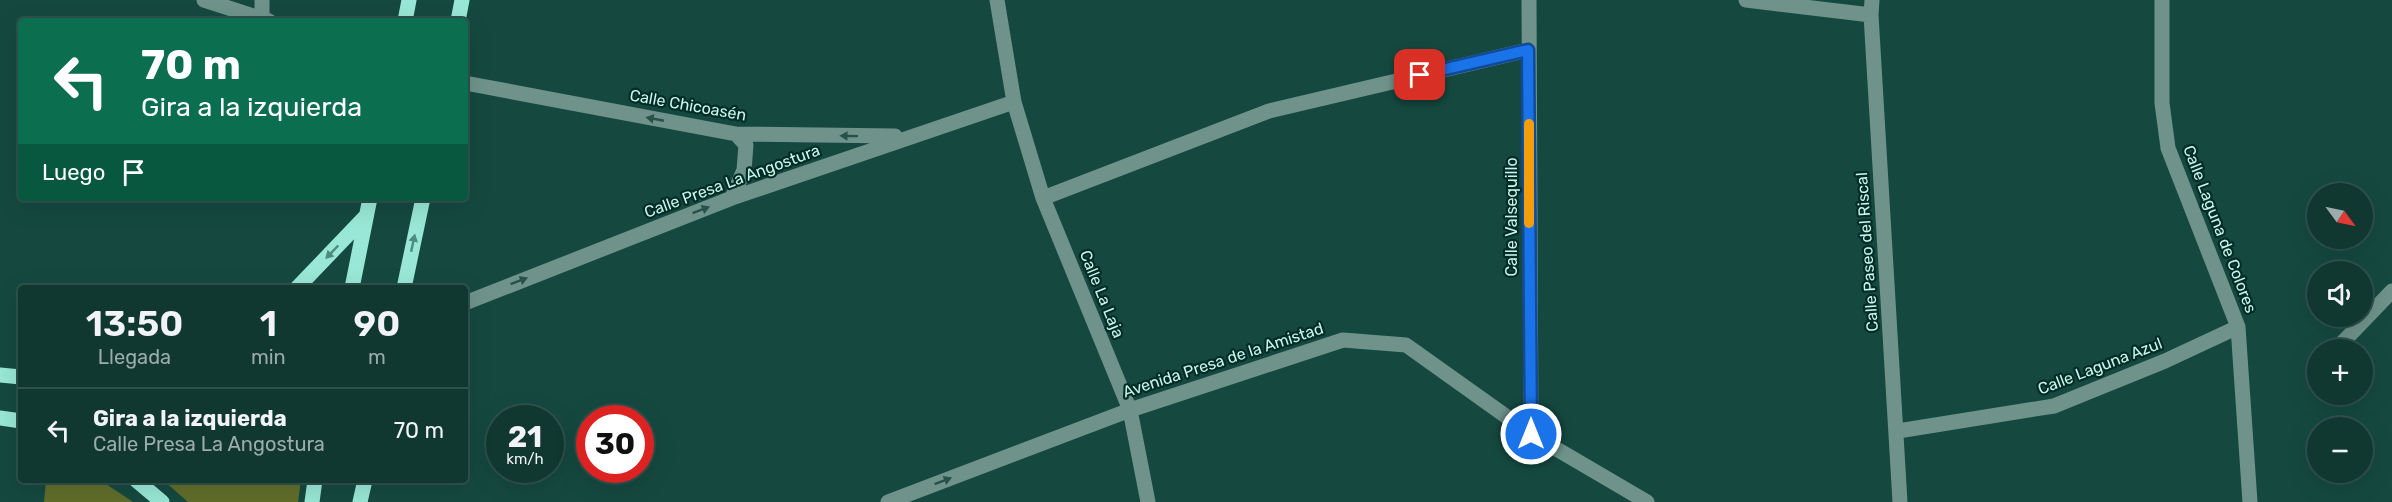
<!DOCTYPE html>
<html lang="es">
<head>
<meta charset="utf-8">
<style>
  body { margin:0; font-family:Rubik,sans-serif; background:#1e423c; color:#f1f3f6; height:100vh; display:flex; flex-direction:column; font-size:22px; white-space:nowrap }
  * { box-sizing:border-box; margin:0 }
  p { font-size:20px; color:#9cacab }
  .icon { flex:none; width:33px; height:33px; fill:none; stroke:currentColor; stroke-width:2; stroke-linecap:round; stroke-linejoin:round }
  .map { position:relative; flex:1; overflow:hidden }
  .panel { position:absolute; left:18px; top:285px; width:450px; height:198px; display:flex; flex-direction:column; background:#103730; border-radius:6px; box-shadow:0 6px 24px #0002,0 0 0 2px #30514c }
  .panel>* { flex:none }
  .top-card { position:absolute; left:18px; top:18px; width:450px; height:183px; border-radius:6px; box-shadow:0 6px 24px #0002,0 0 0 2px #30514c; background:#0b6e4f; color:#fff; overflow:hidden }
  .needle { width:39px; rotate:123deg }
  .buttons { position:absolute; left:2307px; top:183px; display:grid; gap:12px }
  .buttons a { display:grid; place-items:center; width:66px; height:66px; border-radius:50%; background:#103730; box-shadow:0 6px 24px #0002,0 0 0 2px #30514c; font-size:30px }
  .speed { position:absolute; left:486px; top:405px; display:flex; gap:12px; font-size:30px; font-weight:700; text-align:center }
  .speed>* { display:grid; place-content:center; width:78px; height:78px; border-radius:50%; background:#103730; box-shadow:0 6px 24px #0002,0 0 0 2px #30514c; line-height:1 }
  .speed small { font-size:15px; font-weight:400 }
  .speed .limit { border:9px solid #d22; background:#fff; color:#111 }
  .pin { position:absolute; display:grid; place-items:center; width:51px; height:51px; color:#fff; margin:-26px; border-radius:12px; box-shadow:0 3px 9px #0006 }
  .me { position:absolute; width:66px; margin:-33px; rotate:0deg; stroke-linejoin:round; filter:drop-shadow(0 0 4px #0008) }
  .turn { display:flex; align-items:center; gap:21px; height:126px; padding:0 24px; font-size:27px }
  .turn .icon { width:78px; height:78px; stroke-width:2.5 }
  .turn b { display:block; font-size:42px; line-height:51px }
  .then { display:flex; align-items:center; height:57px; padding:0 24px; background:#0003; gap:12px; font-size:22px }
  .eta { display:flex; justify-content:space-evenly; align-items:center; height:102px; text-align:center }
  .eta b { font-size:36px; font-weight:600; line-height:42px }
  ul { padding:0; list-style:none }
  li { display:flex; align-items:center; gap:18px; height:84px; padding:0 24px; border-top:2px solid #30514c }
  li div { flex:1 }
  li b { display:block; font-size:22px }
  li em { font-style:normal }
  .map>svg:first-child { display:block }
  .green { fill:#606e2a }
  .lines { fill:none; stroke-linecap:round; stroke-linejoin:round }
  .minor { stroke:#6f938b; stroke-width:15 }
  .major { stroke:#99e7d6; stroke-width:15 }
  .oneway { fill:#285149 }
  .oneway2 { fill:#4e8a7e }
  .route-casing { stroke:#114b97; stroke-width:15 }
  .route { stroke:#1a73e8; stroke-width:10 }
  .slow { stroke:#f59e0b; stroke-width:10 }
  .labels { text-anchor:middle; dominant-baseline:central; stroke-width:4.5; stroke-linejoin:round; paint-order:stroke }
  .street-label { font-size:16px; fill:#c9f5ea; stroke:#022d26 }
</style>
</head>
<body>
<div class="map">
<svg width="2392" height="502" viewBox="0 0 2392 502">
  <rect width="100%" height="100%" fill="#154940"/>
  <path class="green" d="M46,480H100L133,502H44Z
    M163,480H301L298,502H188Z"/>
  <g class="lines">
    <path class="minor" d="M204,0L269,21
      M262,0V19
      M997,0L1014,102L1043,198L1130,410L1148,502
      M1529,0L1531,434
      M1746,0L1871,15
      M1872,0L1871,15L1900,502
      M2162,0V103L2168,148L2238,327L2250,502
      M465,83L736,134L895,136
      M732,198L744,170L746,145L736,134
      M1043,198L1269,111L1528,50
      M465,303L732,198L1014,102
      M2343,342L2392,291
      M1898,431L2054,406L2165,361L2238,327
      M888,502L1130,410L1343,340L1406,345L1531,434L1647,502"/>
    <path class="major" d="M405,21L409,0
      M458,21L462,0
      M297,288L366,216
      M352,288L370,198
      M404,288L423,198
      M0,375L21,377
      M0,418L21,421
      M136,480L162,502
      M312,502L315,480
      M360,502L365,480"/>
  </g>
  <defs><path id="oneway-solid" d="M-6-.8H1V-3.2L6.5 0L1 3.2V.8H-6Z" transform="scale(1.5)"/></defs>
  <g class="oneway">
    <use href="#oneway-solid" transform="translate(655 119) rotate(-169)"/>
    <use href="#oneway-solid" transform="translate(849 136) rotate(-179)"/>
    <use href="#oneway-solid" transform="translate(701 210) rotate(-21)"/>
    <use href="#oneway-solid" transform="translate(519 281) rotate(-21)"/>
    <use href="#oneway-solid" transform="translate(943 481) rotate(-21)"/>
  </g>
  <g class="oneway2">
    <use href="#oneway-solid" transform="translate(413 243) rotate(-78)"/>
    <use href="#oneway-solid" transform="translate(332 252) rotate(134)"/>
  </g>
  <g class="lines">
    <defs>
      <path id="route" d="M1420,75L1528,50L1531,434"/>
    </defs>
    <use href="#route" class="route-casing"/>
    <use href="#route" class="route"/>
    <path class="slow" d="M1529,124V223"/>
  </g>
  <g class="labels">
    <g class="street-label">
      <text transform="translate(688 105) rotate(10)">Calle Chicoasén</text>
      <text transform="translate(732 181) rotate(-20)">Calle Presa La Angostura</text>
      <text transform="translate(1511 217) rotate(-90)">Calle Valsequillo</text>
      <text transform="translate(2220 229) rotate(69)">Calle Laguna de Colores</text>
      <text transform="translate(1867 252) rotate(-94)">Calle Paseo del Riscal</text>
      <text transform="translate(1102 294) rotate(68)">Calle La Laja</text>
      <text transform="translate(1223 360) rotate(-18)">Avenida Presa de la Amistad</text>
      <text transform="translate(2100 366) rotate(-21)">Calle Laguna Azul</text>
    </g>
  </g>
</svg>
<div class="buttons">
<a><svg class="needle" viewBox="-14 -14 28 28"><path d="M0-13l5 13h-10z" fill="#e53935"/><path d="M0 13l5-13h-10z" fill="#9cacab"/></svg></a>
<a><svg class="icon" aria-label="sound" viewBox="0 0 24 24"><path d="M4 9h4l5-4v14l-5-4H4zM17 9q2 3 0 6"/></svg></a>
<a>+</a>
<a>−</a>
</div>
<div class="speed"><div>21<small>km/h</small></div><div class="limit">30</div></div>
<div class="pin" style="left:1420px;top:75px;background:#d93025"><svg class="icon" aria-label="arrive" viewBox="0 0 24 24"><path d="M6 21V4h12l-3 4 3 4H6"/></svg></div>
<svg class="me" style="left:1531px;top:434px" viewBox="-20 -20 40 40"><circle r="17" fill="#1a73e8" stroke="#fff" stroke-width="3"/><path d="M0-11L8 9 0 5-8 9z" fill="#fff"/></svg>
<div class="top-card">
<div class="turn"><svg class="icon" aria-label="left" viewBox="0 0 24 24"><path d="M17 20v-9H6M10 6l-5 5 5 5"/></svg><div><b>70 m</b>Gira a la izquierda</div></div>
<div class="then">Luego<svg class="icon" aria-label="arrive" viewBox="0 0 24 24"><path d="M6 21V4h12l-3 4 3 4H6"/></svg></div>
</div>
<section class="panel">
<div class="eta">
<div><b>13:50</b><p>Llegada</p></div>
<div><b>1</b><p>min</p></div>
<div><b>90</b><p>m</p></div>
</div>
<ul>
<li><svg class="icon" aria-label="left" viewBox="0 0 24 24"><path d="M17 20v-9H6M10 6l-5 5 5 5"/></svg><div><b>Gira a la izquierda</b><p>Calle Presa La Angostura</p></div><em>70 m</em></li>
</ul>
</section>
</div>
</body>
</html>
